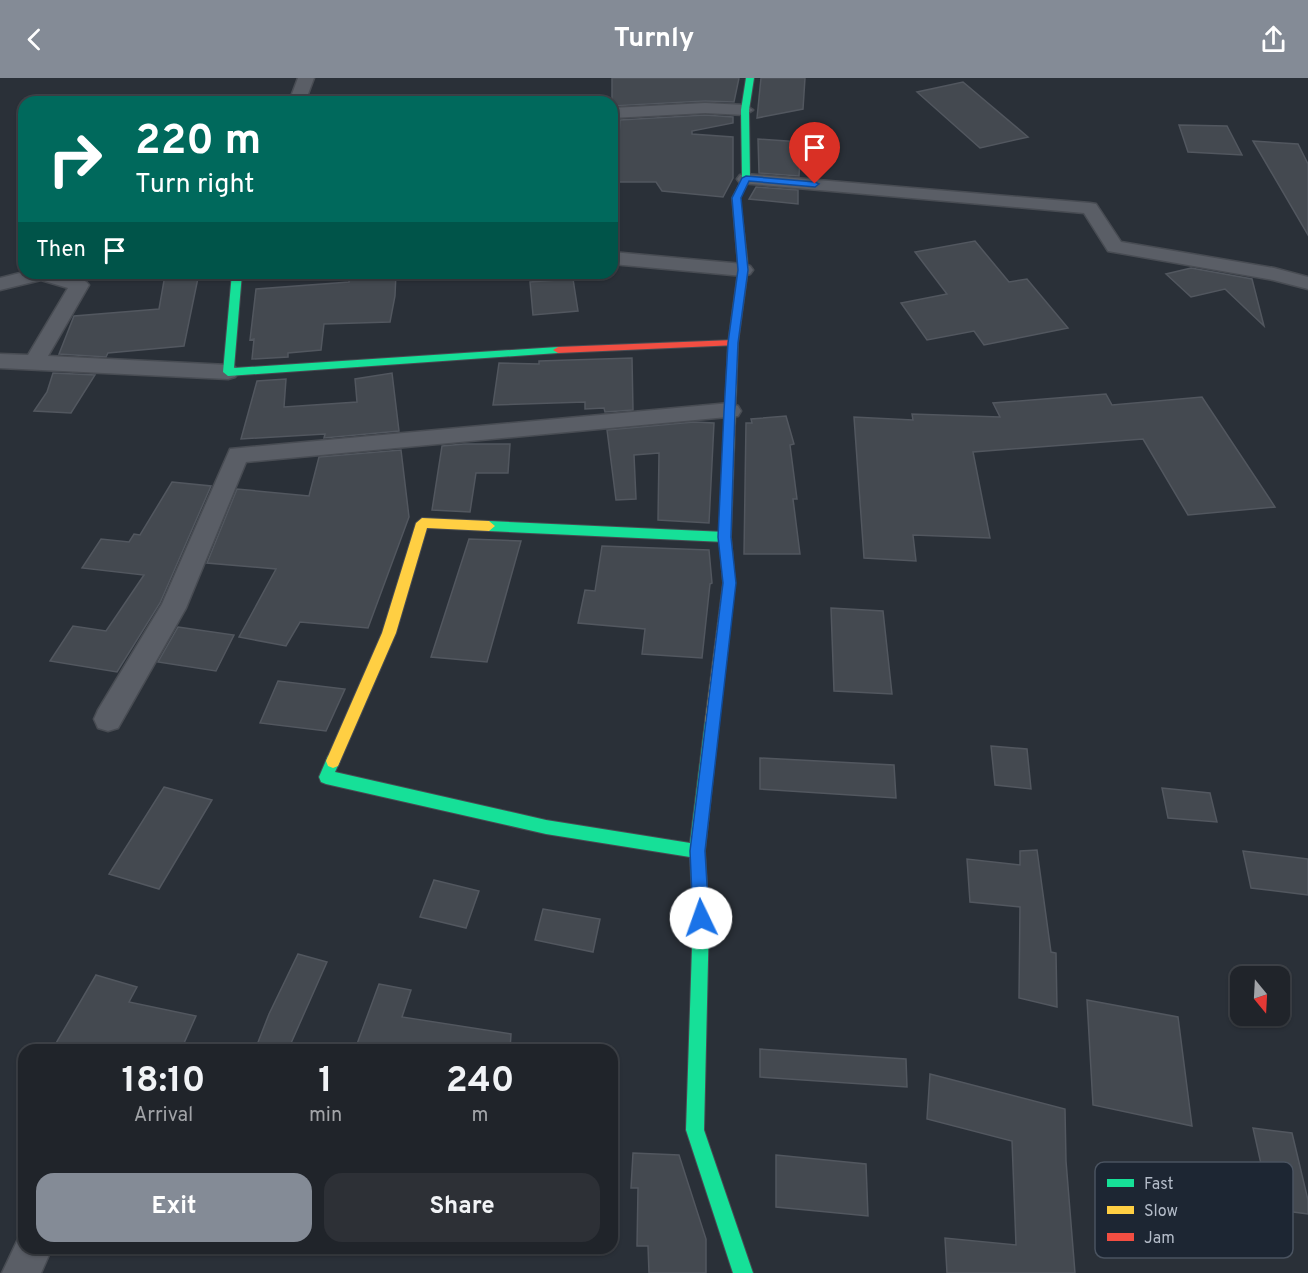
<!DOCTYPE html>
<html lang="en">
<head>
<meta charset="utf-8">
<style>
  body { margin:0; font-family:Overpass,sans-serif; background:#2d3036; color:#f1f3f6; height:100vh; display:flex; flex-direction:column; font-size:22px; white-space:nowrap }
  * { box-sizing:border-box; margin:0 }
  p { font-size:20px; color:#a2a4a8 }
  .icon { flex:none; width:33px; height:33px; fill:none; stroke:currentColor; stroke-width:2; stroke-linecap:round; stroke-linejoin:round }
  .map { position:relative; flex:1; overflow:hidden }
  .drawer { position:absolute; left:18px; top:966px; width:600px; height:210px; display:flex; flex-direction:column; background:#20242a; border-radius:18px; box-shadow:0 2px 4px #0004,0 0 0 2px #3d4147 }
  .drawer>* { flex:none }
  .hud { position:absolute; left:18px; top:18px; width:600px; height:183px; border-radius:18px; box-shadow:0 2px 4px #0004,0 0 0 2px #3d4147; background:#00695c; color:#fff; overflow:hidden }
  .needle { width:39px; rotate:162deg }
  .tools { position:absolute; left:1230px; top:888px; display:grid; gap:12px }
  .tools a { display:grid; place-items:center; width:60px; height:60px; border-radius:12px; background:#20242a; box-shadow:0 2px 4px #0004,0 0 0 2px #3d4147; font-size:30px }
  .pin { position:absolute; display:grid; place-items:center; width:51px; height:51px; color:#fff; margin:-62px -26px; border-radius:50% 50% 50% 0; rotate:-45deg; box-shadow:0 0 6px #0007 }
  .pin .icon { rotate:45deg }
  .me { position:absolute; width:66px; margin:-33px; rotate:357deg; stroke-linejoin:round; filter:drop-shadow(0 0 4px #0008) }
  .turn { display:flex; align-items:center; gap:21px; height:126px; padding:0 18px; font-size:27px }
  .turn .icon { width:78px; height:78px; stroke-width:2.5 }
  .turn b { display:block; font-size:42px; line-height:51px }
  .then { display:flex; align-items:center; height:57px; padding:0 18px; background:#0003; gap:12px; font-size:22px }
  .eta { display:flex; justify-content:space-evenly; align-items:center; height:102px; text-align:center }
  .eta b { font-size:36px; font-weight:700; line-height:42px }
  .cta { display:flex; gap:12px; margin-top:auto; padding:12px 18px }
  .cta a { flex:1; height:69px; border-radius:18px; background:#848b96; color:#fff; font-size:24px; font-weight:700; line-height:69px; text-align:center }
  .cta a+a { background:#2d3036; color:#f1f3f6 }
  header { display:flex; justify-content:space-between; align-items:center; height:78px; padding:0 18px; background:#848b96; color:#fff; font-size:27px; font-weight:700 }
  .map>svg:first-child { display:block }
  .building { fill:#444950; stroke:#52575f; stroke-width:1.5 }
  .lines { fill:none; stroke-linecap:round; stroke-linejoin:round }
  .street-casing { stroke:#484c53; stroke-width:3 }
  .fast-casing { stroke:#484c53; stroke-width:2 }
  .slow-casing { stroke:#484c53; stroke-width:2 }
  .jam-casing { stroke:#484c53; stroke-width:2 }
  .street { fill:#5a5e66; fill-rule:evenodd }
  .fast { fill:#16e098; fill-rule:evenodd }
  .slow { fill:#ffcf43; fill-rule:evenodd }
  .jam { fill:#f24e42; fill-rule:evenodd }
  .route { fill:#1a73e8; stroke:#114b97; stroke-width:1.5 }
  .key { fill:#1d2633; stroke:#4a5360; stroke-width:1.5 }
  .key-label { font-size:16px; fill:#b4bcc9 }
</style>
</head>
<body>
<header><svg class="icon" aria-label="back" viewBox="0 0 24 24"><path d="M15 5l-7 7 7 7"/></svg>Turnly<svg class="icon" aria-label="share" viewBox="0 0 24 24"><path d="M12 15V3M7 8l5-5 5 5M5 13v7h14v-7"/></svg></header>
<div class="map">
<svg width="1308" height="1195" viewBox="0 0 1308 1195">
  <rect width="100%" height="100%" fill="#2a3038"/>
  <path class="building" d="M612,0H739L734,24L705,23L612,28Z
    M761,0H805L803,31L757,40Z
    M963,4L1028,59L980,70L917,14Z
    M705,37L733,39V45L692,53V56L733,59V100L723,119L662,113L656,104H616L620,42Z
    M1179,47L1227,48L1242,77L1188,74Z
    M758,61L801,64L799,98L759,95Z
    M1253,63L1298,66L1308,86V157Z
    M756,109L798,112V126L749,121Z
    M975,163L1009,204L1027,201L1068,250L984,267L974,253L927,262L901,225L947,216L915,174Z
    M1191,190L1252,201L1264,248L1225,211L1191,219L1166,196Z
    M199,195L184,268L108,275L106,279L59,276L74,238L159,231L165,197Z
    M350,195H396L395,218L390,244L324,246L321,272L288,275V279L252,281L254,261L250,262L256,211L349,204Z
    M573,201L578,233L533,237L530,204Z
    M632,280L633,332L605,334L604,330L585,331V324L493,327L499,285L539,286V283Z
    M53,295L95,297L71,335L34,333L47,314Z
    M392,295L399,353L324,360L325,356L241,361L257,303L286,301L284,329L357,324L355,301Z
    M1106,316L1112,327L1202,319L1275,429L1188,437L1143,361L973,374L990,460L913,457L916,483L864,480L854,339L913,342L912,336L1000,339L993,325Z
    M786,338L794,366L790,367L797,421H793L800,476H744L746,345H752L751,341Z
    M694,344L714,345L709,445L658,442L659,375L634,377L636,421L616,422L607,352Z
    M464,366H510L508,395H476L470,434L432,432L442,368Z
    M401,372L409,439L368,550L300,544L286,568L239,559L276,491L207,485L237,411L309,418L319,379Z
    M172,404L211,408L160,525L117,594L50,583L73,548L106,553L144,497L82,490L101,461L129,464L134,456L140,457Z
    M469,461L521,463L487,584L431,579Z
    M602,468L709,472L712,505L710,506L702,580L642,576L645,551L578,545L585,512L595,513Z
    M831,530L883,533L892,616L834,613Z
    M178,549L234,557L216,593L158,584Z
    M278,603L345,611L326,653L260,645Z
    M991,668L1027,671L1031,711L995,707Z
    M760,680L894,687L896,720L760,711Z
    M164,709L212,722L159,811L109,796Z
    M1162,710L1210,715L1217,744L1168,740Z
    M1037,772L1051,874L1056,875L1057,929L1019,920L1020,829L970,824L967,781L1020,787V773Z
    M1243,773L1308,781V817L1251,810Z
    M434,802L479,813L466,850L420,839Z
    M543,831L600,841L593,874L535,862Z
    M298,876L327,884L288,972H255L269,936Z
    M96,897L137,909L129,924L196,938L181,972H52Z
    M379,906L411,912L402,939L511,956L510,972H385L357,966Z
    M1087,922L1178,939L1192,1048L1093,1027Z
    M760,971L906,981L907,1009L760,999Z
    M930,996L1065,1031L1066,1083L1075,1195H947L945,1160L1016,1167L1012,1063L927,1041Z
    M1253,1050L1292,1055L1308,1122V1136L1271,1131Z
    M633,1075L679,1077L706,1161V1195H649L648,1168H637L638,1110H631Z
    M776,1077L866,1086L868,1138L776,1129Z"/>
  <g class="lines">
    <defs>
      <path id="street" d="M298,0H314L305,24H289Z
        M705,25L745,27L753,32L745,37L705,35L612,40V30Z
        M746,96L1090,125L1096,126L1121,164L1274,190L1308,199V211L1273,202L1108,173L1084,135L740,105L737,101L740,97Z
        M612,174L743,186L750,188L753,192L750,196L743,198L612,186Z
        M24,194C40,197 78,191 89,207L48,278L228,287L235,289L239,294L235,299L228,301L0,290V276L28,277L68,210L41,202L0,212V200Z
        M730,325L738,328L741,333L738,338L246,384L186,530L118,650L108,653L98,650L94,641L98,632L162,526L230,371Z
        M24,1155V1170H52L41,1195H2L20,1157Z"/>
      <path id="fast" d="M746,0H754L749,32L750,101L740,120L747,178L742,181L737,178L732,120L742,101L741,32Z
        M232,195H242L234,290L558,269L563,272L558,275L228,298L223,294Z
        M489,443L725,454L731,459L725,464L489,453L483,448Z
        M712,638L717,640L719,644L705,773L709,840L704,1052L753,1195H733L686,1052L693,840L690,779L546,756L326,706L321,704L319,699L328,678L333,676L338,678L340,683L335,694L546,742L690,765L705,644L707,640Z"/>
      <path id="slow" d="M742,175L747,178L748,192L738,265L731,459L735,505L719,644L717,648L712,650L707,648L705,644L723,505L719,459L728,265L738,192L737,178Z
        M422,440L489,443L495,448L489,453L427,450L396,555L338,688L333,690L328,688L326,683L382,555L416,445Z"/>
      <path id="jam" d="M733,262L737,263V267L558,275L553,272L558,269Z"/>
    </defs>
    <use href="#street" class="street-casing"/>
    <use href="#fast" class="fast-casing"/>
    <use href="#slow" class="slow-casing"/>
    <use href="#jam" class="jam-casing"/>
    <use href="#street" class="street"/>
    <use href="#fast" class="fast"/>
    <use href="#slow" class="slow"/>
    <use href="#jam" class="jam"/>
  </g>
  <path class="route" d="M746,98L815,104L819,106L815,109L749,103L741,120L748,192L738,265L735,333L731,459L736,505L705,773L709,840L706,846L701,848L695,846L693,840L690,773L723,505L718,459L724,333L728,265L738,192L732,120L742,100Z"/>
  <rect x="1095" y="1084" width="198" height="96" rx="9" class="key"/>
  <rect x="1107" y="1101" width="27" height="8" fill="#16e098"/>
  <rect x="1107" y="1128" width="27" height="8" fill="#ffcf43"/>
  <rect x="1107" y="1155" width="27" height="8" fill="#f24e42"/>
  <g class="key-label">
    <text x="1144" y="1111">Fast</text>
    <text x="1144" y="1138">Slow</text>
    <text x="1144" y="1165">Jam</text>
  </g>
</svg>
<div class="tools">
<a><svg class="needle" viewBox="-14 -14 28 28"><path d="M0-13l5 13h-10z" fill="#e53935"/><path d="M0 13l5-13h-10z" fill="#a2a4a8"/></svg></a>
</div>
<div class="pin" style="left:815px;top:106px;background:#d93025"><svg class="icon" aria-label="arrive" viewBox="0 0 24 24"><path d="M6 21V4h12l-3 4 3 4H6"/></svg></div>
<svg class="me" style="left:701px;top:840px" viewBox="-20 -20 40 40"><circle r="19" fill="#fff"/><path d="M0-13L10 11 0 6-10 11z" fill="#1a73e8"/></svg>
<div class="hud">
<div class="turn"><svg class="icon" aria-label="right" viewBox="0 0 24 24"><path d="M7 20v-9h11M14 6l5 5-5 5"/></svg><div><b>220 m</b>Turn right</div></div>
<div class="then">Then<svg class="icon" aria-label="arrive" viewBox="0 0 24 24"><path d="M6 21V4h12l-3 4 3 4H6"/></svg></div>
</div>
<section class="drawer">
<div class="eta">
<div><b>18:10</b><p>Arrival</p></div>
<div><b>1</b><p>min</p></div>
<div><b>240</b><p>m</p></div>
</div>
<div class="cta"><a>Exit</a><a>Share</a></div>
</section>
</div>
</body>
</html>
